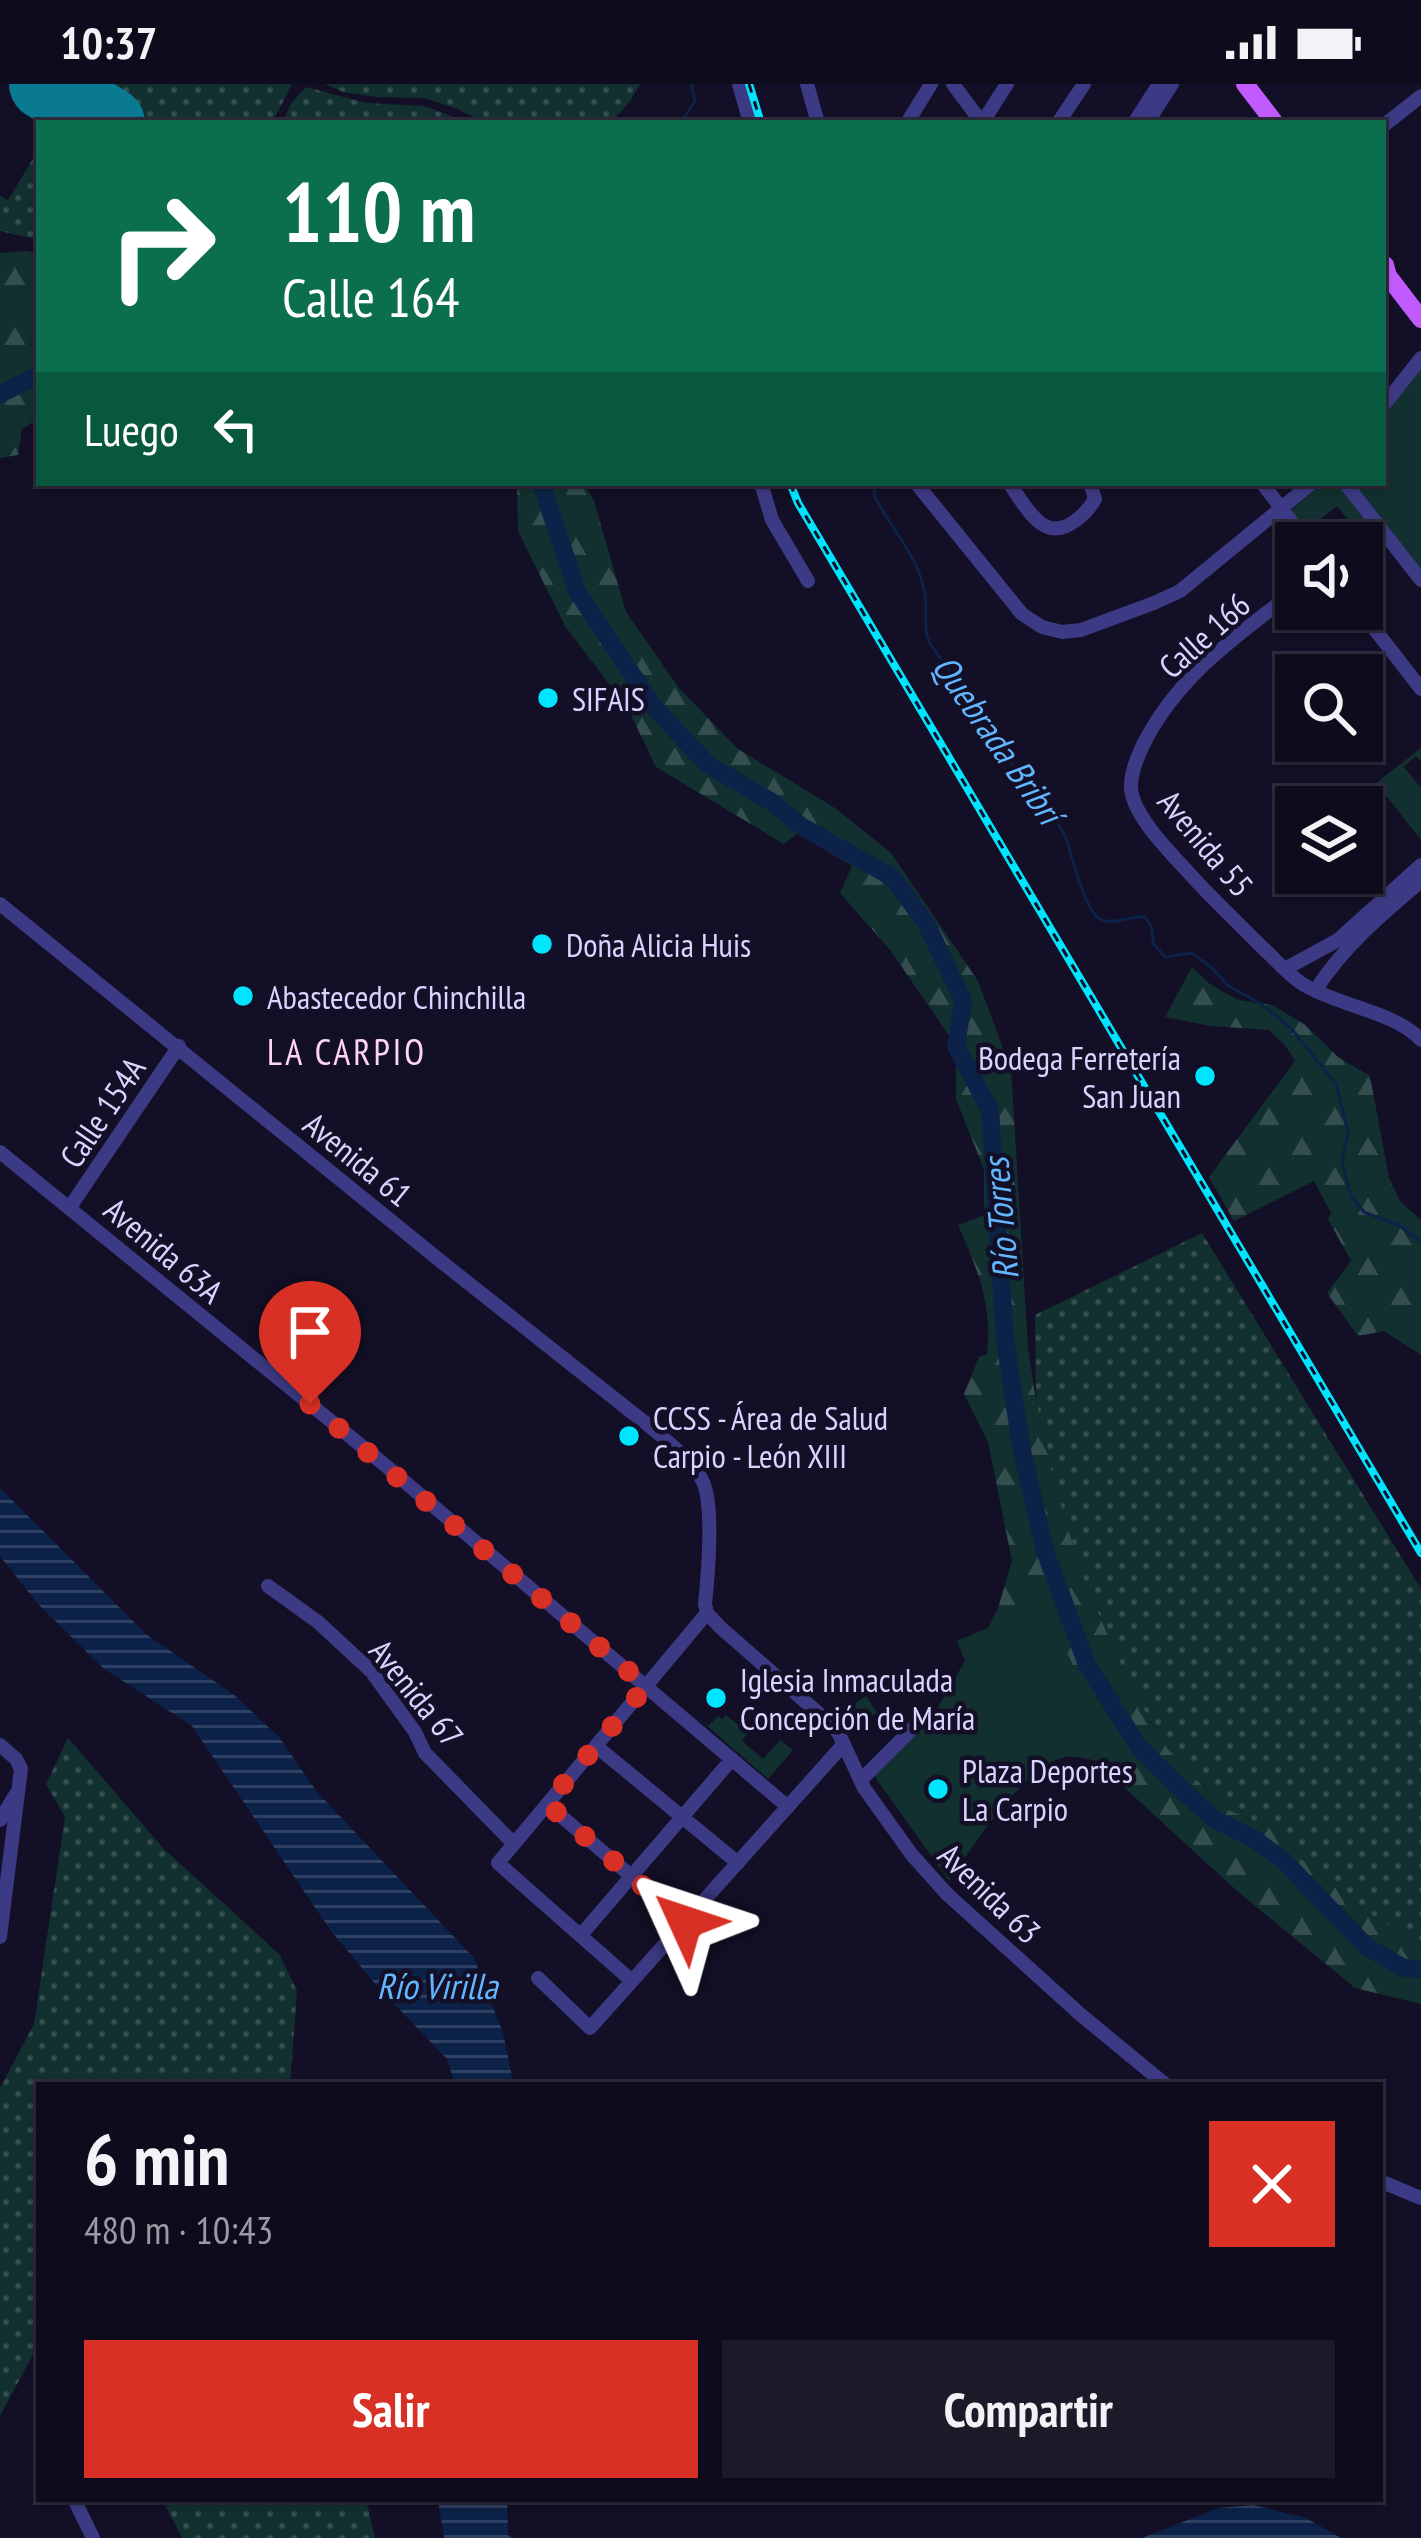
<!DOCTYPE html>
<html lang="es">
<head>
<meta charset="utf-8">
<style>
  body { margin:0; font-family:"PT Sans Narrow",sans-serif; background:#1c1929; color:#f1f3f6; height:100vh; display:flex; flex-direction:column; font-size:45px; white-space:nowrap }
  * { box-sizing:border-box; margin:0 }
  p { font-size:39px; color:#9b9ba3 }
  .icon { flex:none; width:66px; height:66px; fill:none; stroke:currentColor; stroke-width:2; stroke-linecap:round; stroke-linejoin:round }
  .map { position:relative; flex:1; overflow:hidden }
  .sheet { position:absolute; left:36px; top:1998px; width:1347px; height:420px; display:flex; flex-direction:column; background:#0e0b1c; border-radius:0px; box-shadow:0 3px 9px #0004,0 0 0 3px #2e2b3b }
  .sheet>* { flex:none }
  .banner { position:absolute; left:36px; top:36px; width:1350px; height:366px; border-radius:0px; box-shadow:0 3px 9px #0004,0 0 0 3px #2e2b3b; background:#0b6e4f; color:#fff; overflow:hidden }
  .tools { position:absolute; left:1275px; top:438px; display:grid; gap:24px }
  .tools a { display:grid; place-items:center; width:108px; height:108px; border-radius:0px; background:#0e0b1c; box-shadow:0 3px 9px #0004,0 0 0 3px #2e2b3b; font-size:60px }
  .pin { position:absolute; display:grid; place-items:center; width:102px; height:102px; color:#fff; margin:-123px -51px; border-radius:50% 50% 50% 0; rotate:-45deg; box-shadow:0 0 12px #0007 }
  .pin .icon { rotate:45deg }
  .me { position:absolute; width:132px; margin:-66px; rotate:312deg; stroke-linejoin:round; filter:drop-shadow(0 0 9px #0008) }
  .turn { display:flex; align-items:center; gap:42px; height:252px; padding:0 48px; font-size:54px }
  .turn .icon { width:156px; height:156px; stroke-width:2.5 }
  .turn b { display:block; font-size:84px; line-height:102px }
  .then { display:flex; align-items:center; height:114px; padding:0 48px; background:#0003; gap:24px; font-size:45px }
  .round { display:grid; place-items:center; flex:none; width:126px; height:126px; border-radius:0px; background:#1c1929 }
  .headline { display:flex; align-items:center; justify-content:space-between; height:204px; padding:0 48px }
  h1 { font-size:72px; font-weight:800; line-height:90px }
  .cta { display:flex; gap:24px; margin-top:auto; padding:24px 48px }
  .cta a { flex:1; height:138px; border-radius:0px; background:#d93025; color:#fff; font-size:48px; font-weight:800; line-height:138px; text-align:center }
  .cta a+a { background:#1c1929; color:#f1f3f6 }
  .status { display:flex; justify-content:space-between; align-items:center; height:84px; padding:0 60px; background:#0e0b1c; direction:ltr }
  .status svg { height:33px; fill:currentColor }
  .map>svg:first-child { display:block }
  .grass { fill:url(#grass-dots) }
  .forest { fill:url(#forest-firs) }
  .green { fill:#12302f; fill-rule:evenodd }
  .water { fill:url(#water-rules) }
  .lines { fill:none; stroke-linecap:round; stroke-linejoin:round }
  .stream { stroke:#0c2248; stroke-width:3 }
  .river { stroke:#0c2248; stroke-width:18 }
  .runway { stroke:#0a7a92; stroke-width:72 }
  .minor { stroke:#3d3a85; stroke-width:14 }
  .major { stroke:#c25bff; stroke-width:18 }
  .rail-casing { stroke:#00e5ff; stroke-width:8 }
  .rail { stroke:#130f26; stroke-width:3; stroke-dasharray:9; stroke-linecap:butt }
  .route { stroke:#d93025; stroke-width:21; stroke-dasharray:0 37.8 }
  .poi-dot { fill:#00e5ff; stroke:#130f26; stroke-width:4.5 }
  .labels { text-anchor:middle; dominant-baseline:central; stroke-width:9; stroke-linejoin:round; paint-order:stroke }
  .street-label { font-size:33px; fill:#d9d4ff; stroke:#130f26 }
  .poi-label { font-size:33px; fill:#d9d4ff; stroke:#130f26; text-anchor:start }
  .water-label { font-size:36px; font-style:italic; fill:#62b6ff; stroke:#130f26 }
  .neighbourhood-label { font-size:36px; letter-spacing:3px; fill:#ffd6f0; stroke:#130f26 }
</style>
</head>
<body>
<div class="status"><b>10:37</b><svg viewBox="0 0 49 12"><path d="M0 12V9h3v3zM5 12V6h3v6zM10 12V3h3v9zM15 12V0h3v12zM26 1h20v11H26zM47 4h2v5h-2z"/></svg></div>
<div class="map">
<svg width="1421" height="2454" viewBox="0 0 1421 2454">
  <defs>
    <pattern id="grass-dots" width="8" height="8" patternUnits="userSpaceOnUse" patternTransform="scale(3)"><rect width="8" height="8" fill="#12302f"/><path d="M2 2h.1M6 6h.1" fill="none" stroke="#344d4e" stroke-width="1.8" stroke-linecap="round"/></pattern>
    <pattern id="forest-firs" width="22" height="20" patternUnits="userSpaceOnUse" patternTransform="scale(3)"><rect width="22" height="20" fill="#12302f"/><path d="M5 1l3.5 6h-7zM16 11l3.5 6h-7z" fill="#344d4e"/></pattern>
    <pattern id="water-rules" width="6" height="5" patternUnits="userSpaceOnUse" patternTransform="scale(3)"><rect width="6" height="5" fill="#0c2248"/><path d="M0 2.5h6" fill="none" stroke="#2f4163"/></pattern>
  </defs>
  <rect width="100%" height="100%" fill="#130f26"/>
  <path class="grass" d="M85,0H292L272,39H144V36Z
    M325,0H640L631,16L611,39H485L458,25L424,14L377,13L343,8Z
    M306,3L366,19L424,22L470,39H282L292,18Z
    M39,65V156L0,147V112L8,116Z
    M1202,1149L1421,1505V1858L1415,1857L1368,1829L1301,1775L1276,1747L1229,1726L1192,1692L1161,1657L1127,1595L1085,1499L1055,1403L1036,1317L1035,1231Z
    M68,1654L164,1765L280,1871L297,1907L290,2001H39V2259L0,2332V2004L34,1940L65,1733L46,1700Z
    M162,2415H366L375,2454H182Z"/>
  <path class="forest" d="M28,167L39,170V335L22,345L18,371L0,374V169Z
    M517,399H583L594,417L626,528L679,604L738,665L835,724L891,769L978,897L1011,986L1028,1263L1036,1317L1055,1403L1085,1499L1127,1595L1161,1657L1192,1692L1229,1726L1276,1747L1301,1775L1368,1829L1415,1857L1421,1858V1920L1355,1904L1236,1806L1115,1695L1051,1585L988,1544L998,1524L1012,1477L988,1358L964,1310L979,1273L987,1270C993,1223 977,1183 958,1141L984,1131V1085L956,1015V962L891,867L840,809L852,782L798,749L784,760L656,683L628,625L565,542L518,447Z
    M1192,883L1210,900L1238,916L1272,921L1304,940L1338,973L1370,992L1389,1094L1400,1117L1421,1136V1271L1384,1247L1358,1252L1327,1209L1351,1177L1328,1135L1331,1129L1314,1097L1234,1137L1209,1093L1295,977L1285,961L1269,946L1211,942L1165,933Z"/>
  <path class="green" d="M1421,283V491L1348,399H1383V331Z
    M1323,399H1339L1379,450L1362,462V459H1314L1289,428ZM1337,422L1349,437L1325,456L1313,441Z
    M1421,664V677L1416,672L1404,683L1421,704V756L1376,699Z
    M1044,1520L1123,1687C1107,1681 1084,1671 1067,1673C1025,1679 973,1763 949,1797L872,1689L931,1635L965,1577L957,1557Z
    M866,1612L877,1629L850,1646L839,1629Z
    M684,1622L708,1642L718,1632L722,1635L726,1631L748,1649L742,1657L763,1675L780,1656L793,1666L768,1695Z"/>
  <path class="water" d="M0,1404L147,1551L233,1610L279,1653L317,1708L474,1874L503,1949L514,2001H455L447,1975L377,1902L331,1847L192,1642L103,1584L37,1519L0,1472Z
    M438,2415H507L508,2451L512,2454H444Z
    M1253,2421L1306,2434L1341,2454H1142L1218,2424Z"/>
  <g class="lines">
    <path class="stream" d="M681,39L695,17L691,0
      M850,399H857
      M874,399L875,413C891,445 920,474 925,511C928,528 921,548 933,564C965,608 994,656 1026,701C1036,716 1059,737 1065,752C1072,770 1084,826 1100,835C1113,842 1131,831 1145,833L1152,844L1153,859L1165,873L1192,869L1212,884L1227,901L1261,920L1290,943L1336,1000L1348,1048L1342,1077L1351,1112L1364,1128L1400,1142L1421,1158"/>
    <path class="river" d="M0,310L39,291
      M541,399L577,507L653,622L707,680L772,718L801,742L892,793L926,839L963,917L956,962L990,1026L1005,1255L1021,1362L1045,1467L1087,1581L1139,1663L1180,1704L1214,1735L1253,1754L1284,1777L1367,1863L1404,1884L1421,1885"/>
    <path class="runway" d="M45,0L109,39"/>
    <path class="minor" d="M739,0L750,39
      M807,0L818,39
      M953,0L982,39
      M907,39L931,0
      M982,39L1007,0
      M1058,39L1084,0
      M1134,39L1159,0
      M1147,39L1172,0
      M1383,42L1421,12
      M1383,322L1421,274
      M761,399L772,436L808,497
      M916,399L1022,530L1042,543L1062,548L1081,546L1154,519L1180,507L1312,399
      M1009,399C1026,422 1043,461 1075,437C1084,431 1090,424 1095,415L1090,399
      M1262,399L1308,459
      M1345,399L1421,496
      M1296,506C1236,553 1178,591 1143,661C1137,674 1130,690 1131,705C1134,736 1180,778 1200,801C1221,823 1243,844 1265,866C1278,878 1290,893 1306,902C1340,922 1395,928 1421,956
      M1359,525L1421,605
      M0,820L443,1179L658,1349C673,1363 694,1378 703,1398C714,1422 708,1492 705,1520L707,1529
      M1285,885L1338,856L1421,781
      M1315,907C1342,864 1383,829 1421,797
      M0,1068L385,1381L788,1723
      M70,1123L179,962
      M268,1502L318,1538L371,1587L415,1648L425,1669L514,1760
      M707,1529L721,1544L832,1641L839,1650L864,1704L912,1771L947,1810L1081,1931L1166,2001
      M0,1661L16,1675L21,1685L0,1853
      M596,1662L738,1779
      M861,1696L925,1632
      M547,1720L685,1838
      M0,1736L16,1710
      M581,1851L732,1675
      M538,1894L590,1944L843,1661
      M632,1897L498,1779L707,1529
      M1380,2097L1421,2114
      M74,2415L93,2454"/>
    <path class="major" d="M1245,0L1275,39
      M1385,181L1388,192L1421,235"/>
    <defs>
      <path id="rail" d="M749,0L761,39
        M790,399L798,419L1421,1469"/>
    </defs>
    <use href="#rail" class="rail-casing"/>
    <use href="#rail" class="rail"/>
  </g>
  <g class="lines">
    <path class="route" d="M310,1320L646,1602L547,1720L685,1838"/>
  </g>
  <g class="poi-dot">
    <circle cx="548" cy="614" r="12"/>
    <circle cx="542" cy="860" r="12"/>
    <circle cx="243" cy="912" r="12"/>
    <circle cx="1205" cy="992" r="12"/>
    <circle cx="629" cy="1352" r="12"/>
    <circle cx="716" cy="1614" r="12"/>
    <circle cx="938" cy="1705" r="12"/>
  </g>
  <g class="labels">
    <g class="street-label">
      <text transform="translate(1204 551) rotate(-42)">Calle 166</text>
      <text transform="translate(1206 759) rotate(50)">Avenida 55</text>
      <text transform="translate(102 1028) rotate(-56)">Calle 154A</text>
      <text transform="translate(358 1075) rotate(39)">Avenida 61</text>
      <text transform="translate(164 1166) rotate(40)">Avenida 63A</text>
      <text transform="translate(417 1609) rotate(51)">Avenida 67</text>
      <text transform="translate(990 1809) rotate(44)">Avenida 63</text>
    </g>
    <g class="poi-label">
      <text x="572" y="614">SIFAIS</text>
      <text x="566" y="860">Doña Alicia Huis</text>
      <text x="267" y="912">Abastecedor Chinchilla</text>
      <text x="1181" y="973" text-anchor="end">Bodega Ferretería<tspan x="1181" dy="38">San Juan</tspan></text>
      <text x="653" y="1333">CCSS - Área de Salud<tspan x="653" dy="38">Carpio - León XIII</tspan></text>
      <text x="740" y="1595">Iglesia Inmaculada<tspan x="740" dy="38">Concepción de María</tspan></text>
      <text x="962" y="1686">Plaza Deportes<tspan x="962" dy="38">La Carpio</tspan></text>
    </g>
    <g class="water-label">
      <text transform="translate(998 655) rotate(55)">Quebrada Bribrí</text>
      <text transform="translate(1000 1135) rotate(-95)">Río Torres</text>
      <text x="437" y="1901">Río Virilla</text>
    </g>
    <g class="neighbourhood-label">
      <text x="347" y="967">LA CARPIO</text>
    </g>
  </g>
</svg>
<div class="tools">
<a><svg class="icon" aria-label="sound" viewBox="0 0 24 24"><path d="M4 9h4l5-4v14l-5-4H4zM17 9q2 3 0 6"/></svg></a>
<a><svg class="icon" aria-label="search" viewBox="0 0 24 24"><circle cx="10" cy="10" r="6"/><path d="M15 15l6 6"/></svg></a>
<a><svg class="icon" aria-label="layers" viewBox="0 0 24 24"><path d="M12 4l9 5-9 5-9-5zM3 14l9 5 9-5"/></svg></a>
</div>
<div class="pin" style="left:310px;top:1320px;background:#d93025"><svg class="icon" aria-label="arrive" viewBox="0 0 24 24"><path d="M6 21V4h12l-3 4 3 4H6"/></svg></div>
<svg class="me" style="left:685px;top:1838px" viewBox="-20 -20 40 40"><path d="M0-17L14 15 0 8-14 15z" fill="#d93025" stroke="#fff" stroke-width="4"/></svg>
<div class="banner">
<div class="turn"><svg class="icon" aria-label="right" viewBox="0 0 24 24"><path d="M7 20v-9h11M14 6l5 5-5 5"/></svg><div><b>110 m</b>Calle 164</div></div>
<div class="then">Luego<svg class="icon" aria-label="left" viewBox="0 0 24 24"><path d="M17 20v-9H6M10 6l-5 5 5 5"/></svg></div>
</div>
<section class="sheet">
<div class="headline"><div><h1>6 min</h1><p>480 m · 10:43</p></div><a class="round" style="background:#d93025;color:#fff"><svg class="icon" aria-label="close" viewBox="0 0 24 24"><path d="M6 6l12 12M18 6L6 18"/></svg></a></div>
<div class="cta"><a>Salir</a><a>Compartir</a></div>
</section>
</div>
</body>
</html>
